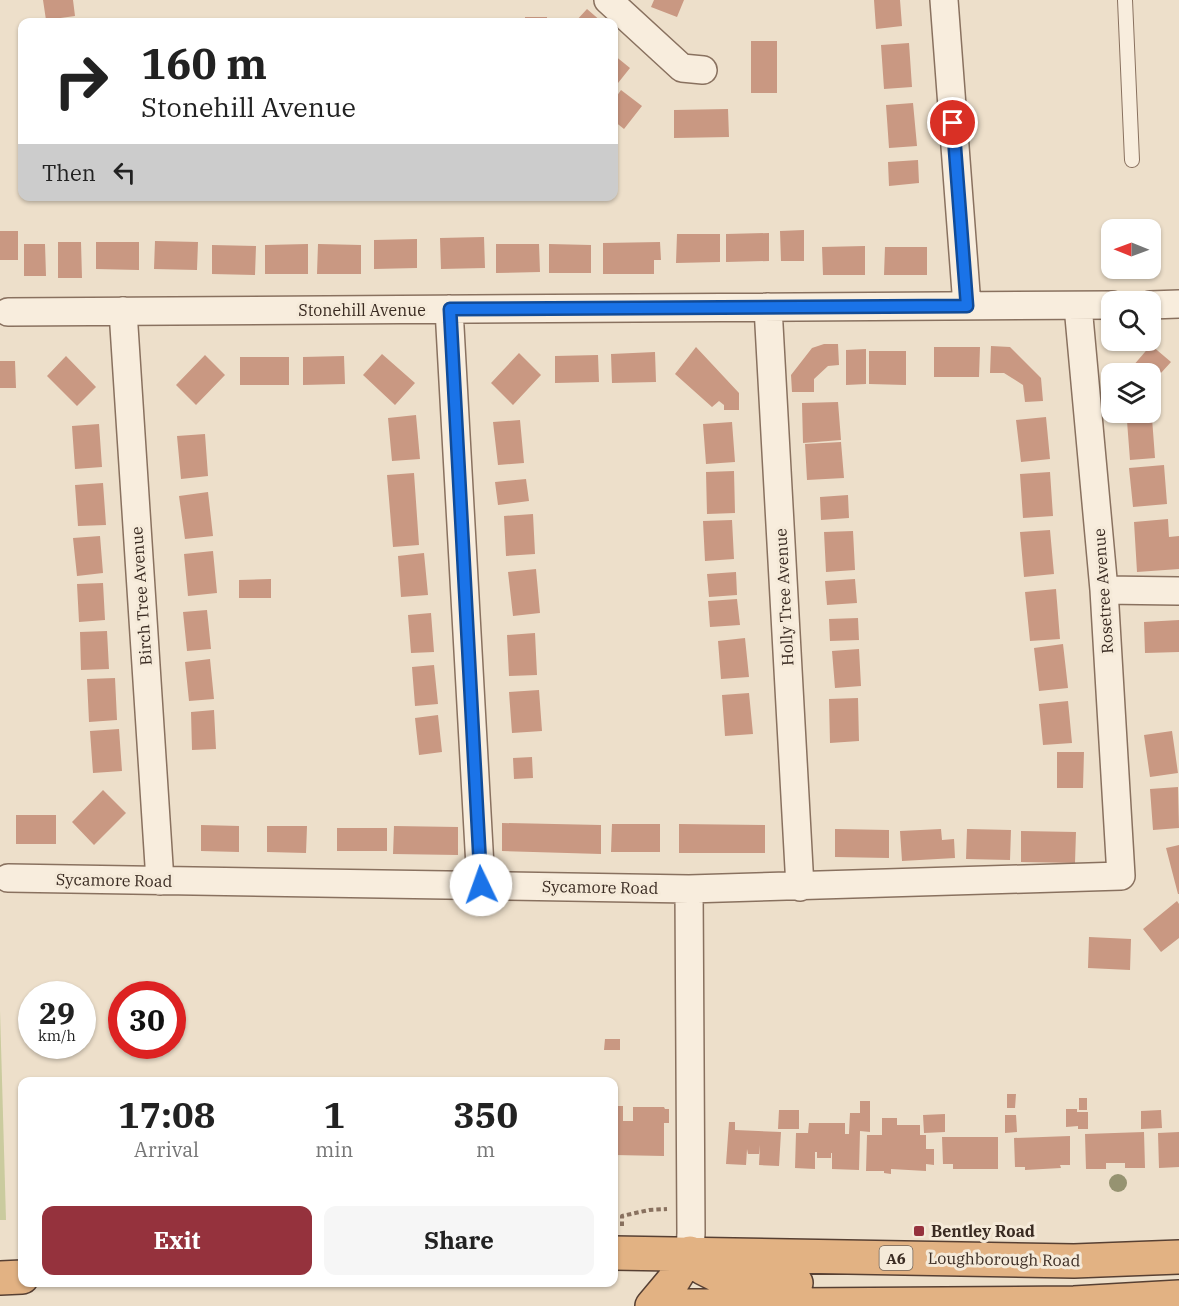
<!DOCTYPE html>
<html lang="en">
<head>
<meta charset="utf-8">
<style>
  body { margin:0; font-family:"IBM Plex Serif",serif; background:#f6f6f6; color:#222; height:100vh; display:flex; flex-direction:column; font-size:22px; white-space:nowrap }
  * { box-sizing:border-box; margin:0 }
  p { font-size:20px; color:#767676 }
  .icon { flex:none; width:33px; height:33px; fill:none; stroke:currentColor; stroke-width:2; stroke-linecap:round; stroke-linejoin:round }
  .map { position:relative; flex:1; overflow:hidden }
  .panel { position:absolute; left:18px; top:1077px; width:600px; height:210px; display:flex; flex-direction:column; background:#fff; border-radius:12px; box-shadow:0 2px 4px #0004 }
  .panel>* { flex:none }
  .guide { position:absolute; left:18px; top:18px; width:600px; height:183px; border-radius:12px; box-shadow:0 2px 4px #0004; background:#fff; color:#222; overflow:hidden }
  .needle { width:39px; rotate:271deg }
  .controls { position:absolute; left:1101px; top:219px; display:grid; gap:12px }
  .controls a { display:grid; place-items:center; width:60px; height:60px; border-radius:12px; background:#fff; box-shadow:0 2px 4px #0004; font-size:30px }
  .speed { position:absolute; left:18px; top:981px; display:flex; gap:12px; font-size:30px; font-weight:700; text-align:center }
  .speed>* { display:grid; place-content:center; width:78px; height:78px; border-radius:50%; background:#fff; box-shadow:0 2px 4px #0004; line-height:1 }
  .speed small { font-size:15px; font-weight:400 }
  .speed .limit { border:9px solid #d22; background:#fff; color:#111 }
  .pin { position:absolute; display:grid; place-items:center; width:51px; height:51px; color:#fff; margin:-26px; border:3px solid #fff; border-radius:50%; box-shadow:0 2px 6px #0007 }
  .me { position:absolute; width:66px; margin:-33px; rotate:357deg; stroke-linejoin:round; filter:drop-shadow(0 0 4px #0008) }
  .turn { display:flex; align-items:center; gap:21px; height:126px; padding:0 24px; font-size:27px }
  .turn .icon { width:78px; height:78px; stroke-width:2.5 }
  .turn b { display:block; font-size:42px; line-height:51px }
  .then { display:flex; align-items:center; height:57px; padding:0 24px; background:#0003; gap:12px; font-size:22px }
  .eta { display:flex; justify-content:space-evenly; align-items:center; height:102px; text-align:center }
  .eta b { font-size:36px; font-weight:700; line-height:42px }
  .action { display:flex; gap:12px; margin-top:auto; padding:12px 24px }
  .action a { flex:1; height:69px; border-radius:12px; background:#95323d; color:#fff; font-size:24px; font-weight:700; line-height:69px; text-align:center }
  .action a+a { background:#f6f6f6; color:#222 }
  .map>svg:first-child { display:block }
  .green { fill:#cacb9e }
  .building { fill:#c99882 }
  .lines { fill:none; stroke-linecap:round; stroke-linejoin:round }
  .service-casing { stroke:#89715f; stroke-width:16 }
  .minor-casing { stroke:#89715f; stroke-width:30 }
  .trunk-casing { stroke:#574033; stroke-width:36 }
  .path { stroke:#89715f; stroke-width:4; stroke-dasharray:4.5 3; stroke-linecap:butt }
  .service { stroke:#f8eddd; stroke-width:14 }
  .minor { stroke:#f8eddd; stroke-width:27 }
  .trunk { stroke:#e2b283; stroke-width:33 }
  .tree { fill:#969371 }
  .route-casing { stroke:#114b97; stroke-width:15 }
  .route { stroke:#1a73e8; stroke-width:10 }
  .poi-dot { fill:#95323d; stroke:#f5ead9; stroke-width:2 }
  .labels { text-anchor:middle; dominant-baseline:central; stroke-width:6; stroke-linejoin:round; paint-order:stroke }
  .shield { fill:#f5ead9; stroke:#726459; stroke-width:1.5 }
  .shield-label { font-size:15px; font-weight:bold; fill:#3a2b22 }
  .street-label { font-size:16px; fill:#3a2b22; stroke:#f5ead9 }
  .poi-label { font-size:16px; font-weight:bold; fill:#3a2b22; stroke:#f5ead9; text-anchor:start }
</style>
</head>
<body>
<div class="map">
<svg width="1179" height="1306" viewBox="0 0 1179 1306">
  <rect width="100%" height="100%" fill="#eddfca"/>
  <path class="green" d="M0,1010L6,1220H0Z"/>
  <path class="building" d="M43,0H73L75,16L46,20Z
    M654,0H684L677,17L651,7Z
    M874,0H900L902,26L876,29Z
    M587,9L602,22H575Z
    M525,17H547V22H525Z
    M751,41H777V93H751Z
    M909,43L912,87L884,89L881,45Z
    M614,55L630,68L614,88Z
    M621,90L642,106L624,129L614,121V100Z
    M913,103L917,146L889,148L886,105Z
    M728,109L729,137L674,138V110Z
    M918,160L919,183L889,186L888,162Z
    M804,230V261H781L780,231Z
    M0,231H18V260H0Z
    M769,233V261L726,262V234Z
    M677,234H720V262L676,263Z
    M484,237L485,268L441,269L440,238Z
    M417,239V268L374,269V240Z
    M155,241L198,242L197,270L154,269Z
    M58,242H81L82,278H58Z
    M96,242H139V270L96,269Z
    M660,242L661,260H654V274H603V243Z
    M24,244H45L46,276H24Z
    M308,244V274H265V245Z
    M318,244L361,245V274H317Z
    M496,244H539L540,272L496,273Z
    M549,244L591,245V273H549Z
    M212,245L256,246L255,275L212,274Z
    M865,246V275H823L822,247Z
    M885,247H927V275H884Z
    M824,344H838L839,365L828,366L814,379V392H792L791,375L812,348Z
    M1151,345L1171,362L1150,385V374H1126Z
    M991,346L1010,347L1041,378L1043,401L1025,402L1023,385L1004,373H990Z
    M696,347L739,393V410H724V405L719,401L712,407L675,374Z
    M934,347H980L979,377H934Z
    M866,349V384L846,385V350Z
    M869,351H906V385L869,384Z
    M655,352L656,382L612,383L611,354Z
    M519,353L541,375L513,405L491,383Z
    M382,354L415,383L395,405L363,375Z
    M205,355L225,375L196,405L176,385Z
    M598,355L599,382L555,383V356Z
    M66,356L96,387L77,406L47,376Z
    M344,356L345,384L303,385V357Z
    M240,357H289V385H240Z
    M0,361H15L16,388H0Z
    M838,402L841,440L803,443L802,403Z
    M416,415L420,459L392,461L388,418Z
    M1046,417L1050,459L1021,462L1016,420Z
    M1152,418L1155,458L1130,460L1127,421Z
    M520,420L524,463L498,465L493,422Z
    M732,422L735,462L706,464L703,424Z
    M99,424L102,467L75,469L72,426Z
    M205,434L208,476L181,479L177,436Z
    M841,442L844,478L807,480L805,444Z
    M1164,465L1167,504L1133,507L1129,468Z
    M734,471L735,513L707,514L706,472Z
    M1050,472L1053,516L1023,518L1020,474Z
    M414,473L419,545L393,547L387,475Z
    M526,479L529,501L498,505L495,482Z
    M103,483L106,525L78,526L75,485Z
    M208,492L213,536L185,539L179,496Z
    M848,495L849,518L821,520L820,497Z
    M533,514L535,554L506,556L504,516Z
    M1168,519L1169,537L1179,536V569L1137,572L1134,522Z
    M732,520L734,559L705,561L703,521Z
    M1050,530L1054,574L1024,577L1020,532Z
    M853,531L855,570L826,572L824,532Z
    M100,536L103,573L77,576L73,538Z
    M213,551L217,593L188,596L184,554Z
    M424,553L428,595L401,597L398,556Z
    M536,569L540,613L513,616L508,572Z
    M736,572L737,595L709,597L707,574Z
    M271,579V598H239V580Z
    M855,579L857,603L827,605L825,581Z
    M103,583L105,620L79,622L77,584Z
    M1056,589L1060,639L1030,641L1025,592Z
    M737,599L740,625L710,627L708,601Z
    M207,610L211,649L187,651L183,612Z
    M431,613L434,652L411,653L408,615Z
    M858,618L859,640L830,641L829,619Z
    M1179,620V652L1145,653L1144,622Z
    M107,631L109,669L81,670L80,632Z
    M535,633L537,675L509,676L507,635Z
    M745,638L749,677L721,679L718,641Z
    M1063,644L1068,688L1039,691L1034,648Z
    M859,649L861,686L835,688L832,651Z
    M210,659L214,699L189,701L185,662Z
    M434,665L438,704L415,706L412,667Z
    M115,678L117,720L89,722L87,679Z
    M539,690L542,731L512,733L509,692Z
    M749,693L753,734L725,736L722,695Z
    M858,698L859,741L830,743L829,699Z
    M1068,701L1072,743L1043,745L1039,704Z
    M214,710L216,749L192,750L191,712Z
    M438,715L442,752L419,755L415,718Z
    M119,729L122,771L93,773L90,731Z
    M1172,731L1178,773L1150,777L1144,735Z
    M1057,752H1084L1083,788H1057Z
    M532,757L533,778L514,779L513,758Z
    M1178,787L1179,828L1153,830L1150,789Z
    M103,790L126,813L94,845L72,822Z
    M16,815H56V844H16Z
    M502,823L601,825V854L502,851Z
    M612,824H660V852H611Z
    M679,824L765,825V853H679Z
    M201,825L239,826V852L201,851Z
    M267,826H307L306,853L267,852Z
    M394,826L458,827V855L393,854Z
    M337,828H387V851H337Z
    M835,829L889,830V858L835,857Z
    M941,829L942,840L954,839L955,858L902,861L900,831Z
    M967,829L1011,830L1010,860L966,859Z
    M1021,831L1076,832L1075,863L1021,862Z
    M1179,845V894H1178L1166,848Z
    M1177,901L1179,904V938L1161,952L1143,929Z
    M1089,937L1131,939L1130,970L1088,968Z
    M605,1039H620V1050H604Z
    M1007,1094H1016L1015,1108H1007Z
    M1079,1098H1087V1110H1079Z
    M860,1101H870V1132L860,1131L859,1170L832,1169V1153H831V1158H817V1152H815V1169L795,1168L796,1133H808L809,1123H845V1134H849L850,1113H860Z
    M614,1106H623V1121H633V1107H664L665,1109H669V1123H664V1156L614,1155Z
    M1066,1109H1077V1112H1088V1129H1078V1126L1066,1127Z
    M779,1110H799V1129H778Z
    M1161,1110L1162,1128L1141,1129V1111Z
    M945,1114V1132L924,1133L923,1115Z
    M1005,1115H1016L1017,1132L1005,1133Z
    M882,1118H897V1125H920V1135H926V1149H934V1165L926,1164V1171L891,1169V1174L884,1173V1171H866L867,1135H882Z
    M729,1122H735V1130L781,1132L779,1166L759,1165L760,1145L759,1154H748L747,1149L746,1165L726,1164Z
    M1144,1132L1145,1168H1125V1163H1106V1169H1086L1085,1134Z
    M1179,1132V1167L1159,1168L1158,1133Z
    M1070,1136V1165H1060L1061,1168L1025,1170V1167H1015L1014,1138Z
    M942,1137H998V1169H953V1164H943Z"/>
  <g class="lines">
    <defs>
      <path id="service" d="M1125,0L1132,160"/>
      <path id="minor" d="M608,0L682,68L703,70
        M944,0L967,306
        M1150,305L1179,304
        M768,307L800,887
        M449,309L481,885
        M123,311L160,881
        M8,312L1112,305
        M1104,590L1179,591
        M8,878L689,889L1121,876L1104,590L1078,306
        M689,889L691,1233L690,1253"/>
      <path id="trunk" d="M614,1253L1074,1261L1179,1257
        M0,1278L22,1277
        M652,1306L673,1281L690,1253L703,1268L731,1282L796,1283
        M660,1306L1074,1303L1179,1297"/>
    </defs>
    <use href="#service" class="service-casing"/>
    <use href="#minor" class="minor-casing"/>
    <use href="#trunk" class="trunk-casing"/>
    <path class="path" d="M622,1226V1216L649,1210L667,1209"/>
    <use href="#service" class="service"/>
    <use href="#minor" class="minor"/>
    <use href="#trunk" class="trunk"/>
  </g>
  <circle class="tree" cx="1118" cy="1183" r="9"/>
  <g class="lines">
    <defs>
      <path id="route" d="M481,885L450,309L967,306L953,123"/>
    </defs>
    <use href="#route" class="route-casing"/>
    <use href="#route" class="route"/>
  </g>
  <rect class="poi-dot" x="913" y="1225" width="12" height="12" rx="3"/>
  <g class="labels">
    <rect class="shield" x="879.5" y="1246" width="33" height="24" rx="4.5"/>
    <g class="shield-label">
      <text x="896" y="1258">A6</text>
    </g>
    <g class="street-label">
      <text x="362" y="310">Stonehill Avenue</text>
      <text transform="translate(1103 591) rotate(-94)">Rosetree Avenue</text>
      <text transform="translate(141 596) rotate(-94)">Birch Tree Avenue</text>
      <text transform="translate(784 597) rotate(-93)">Holly Tree Avenue</text>
      <text transform="translate(114 880) rotate(1)">Sycamore Road</text>
      <text transform="translate(600 887) rotate(1)">Sycamore Road</text>
      <text transform="translate(1004 1259) rotate(1)">Loughborough Road</text>
    </g>
    <g class="poi-label">
      <text x="931" y="1231">Bentley Road</text>
    </g>
  </g>
</svg>
<div class="controls">
<a><svg class="needle" viewBox="-14 -14 28 28"><path d="M0-13l5 13h-10z" fill="#e53935"/><path d="M0 13l5-13h-10z" fill="#767676"/></svg></a>
<a><svg class="icon" aria-label="search" viewBox="0 0 24 24"><circle cx="10" cy="10" r="6"/><path d="M15 15l6 6"/></svg></a>
<a><svg class="icon" aria-label="layers" viewBox="0 0 24 24"><path d="M12 4l9 5-9 5-9-5zM3 14l9 5 9-5"/></svg></a>
</div>
<div class="speed"><div>29<small>km/h</small></div><div class="limit">30</div></div>
<div class="pin" style="left:953px;top:123px;background:#d93025"><svg class="icon" aria-label="arrive" viewBox="0 0 24 24"><path d="M6 21V4h12l-3 4 3 4H6"/></svg></div>
<svg class="me" style="left:481px;top:885px" viewBox="-20 -20 40 40"><circle r="19" fill="#fff"/><path d="M0-13L10 11 0 6-10 11z" fill="#1a73e8"/></svg>
<div class="guide">
<div class="turn"><svg class="icon" aria-label="right" viewBox="0 0 24 24"><path d="M7 20v-9h11M14 6l5 5-5 5"/></svg><div><b>160 m</b>Stonehill Avenue</div></div>
<div class="then">Then<svg class="icon" aria-label="left" viewBox="0 0 24 24"><path d="M17 20v-9H6M10 6l-5 5 5 5"/></svg></div>
</div>
<section class="panel">
<div class="eta">
<div><b>17:08</b><p>Arrival</p></div>
<div><b>1</b><p>min</p></div>
<div><b>350</b><p>m</p></div>
</div>
<div class="action"><a>Exit</a><a>Share</a></div>
</section>
</div>
</body>
</html>
